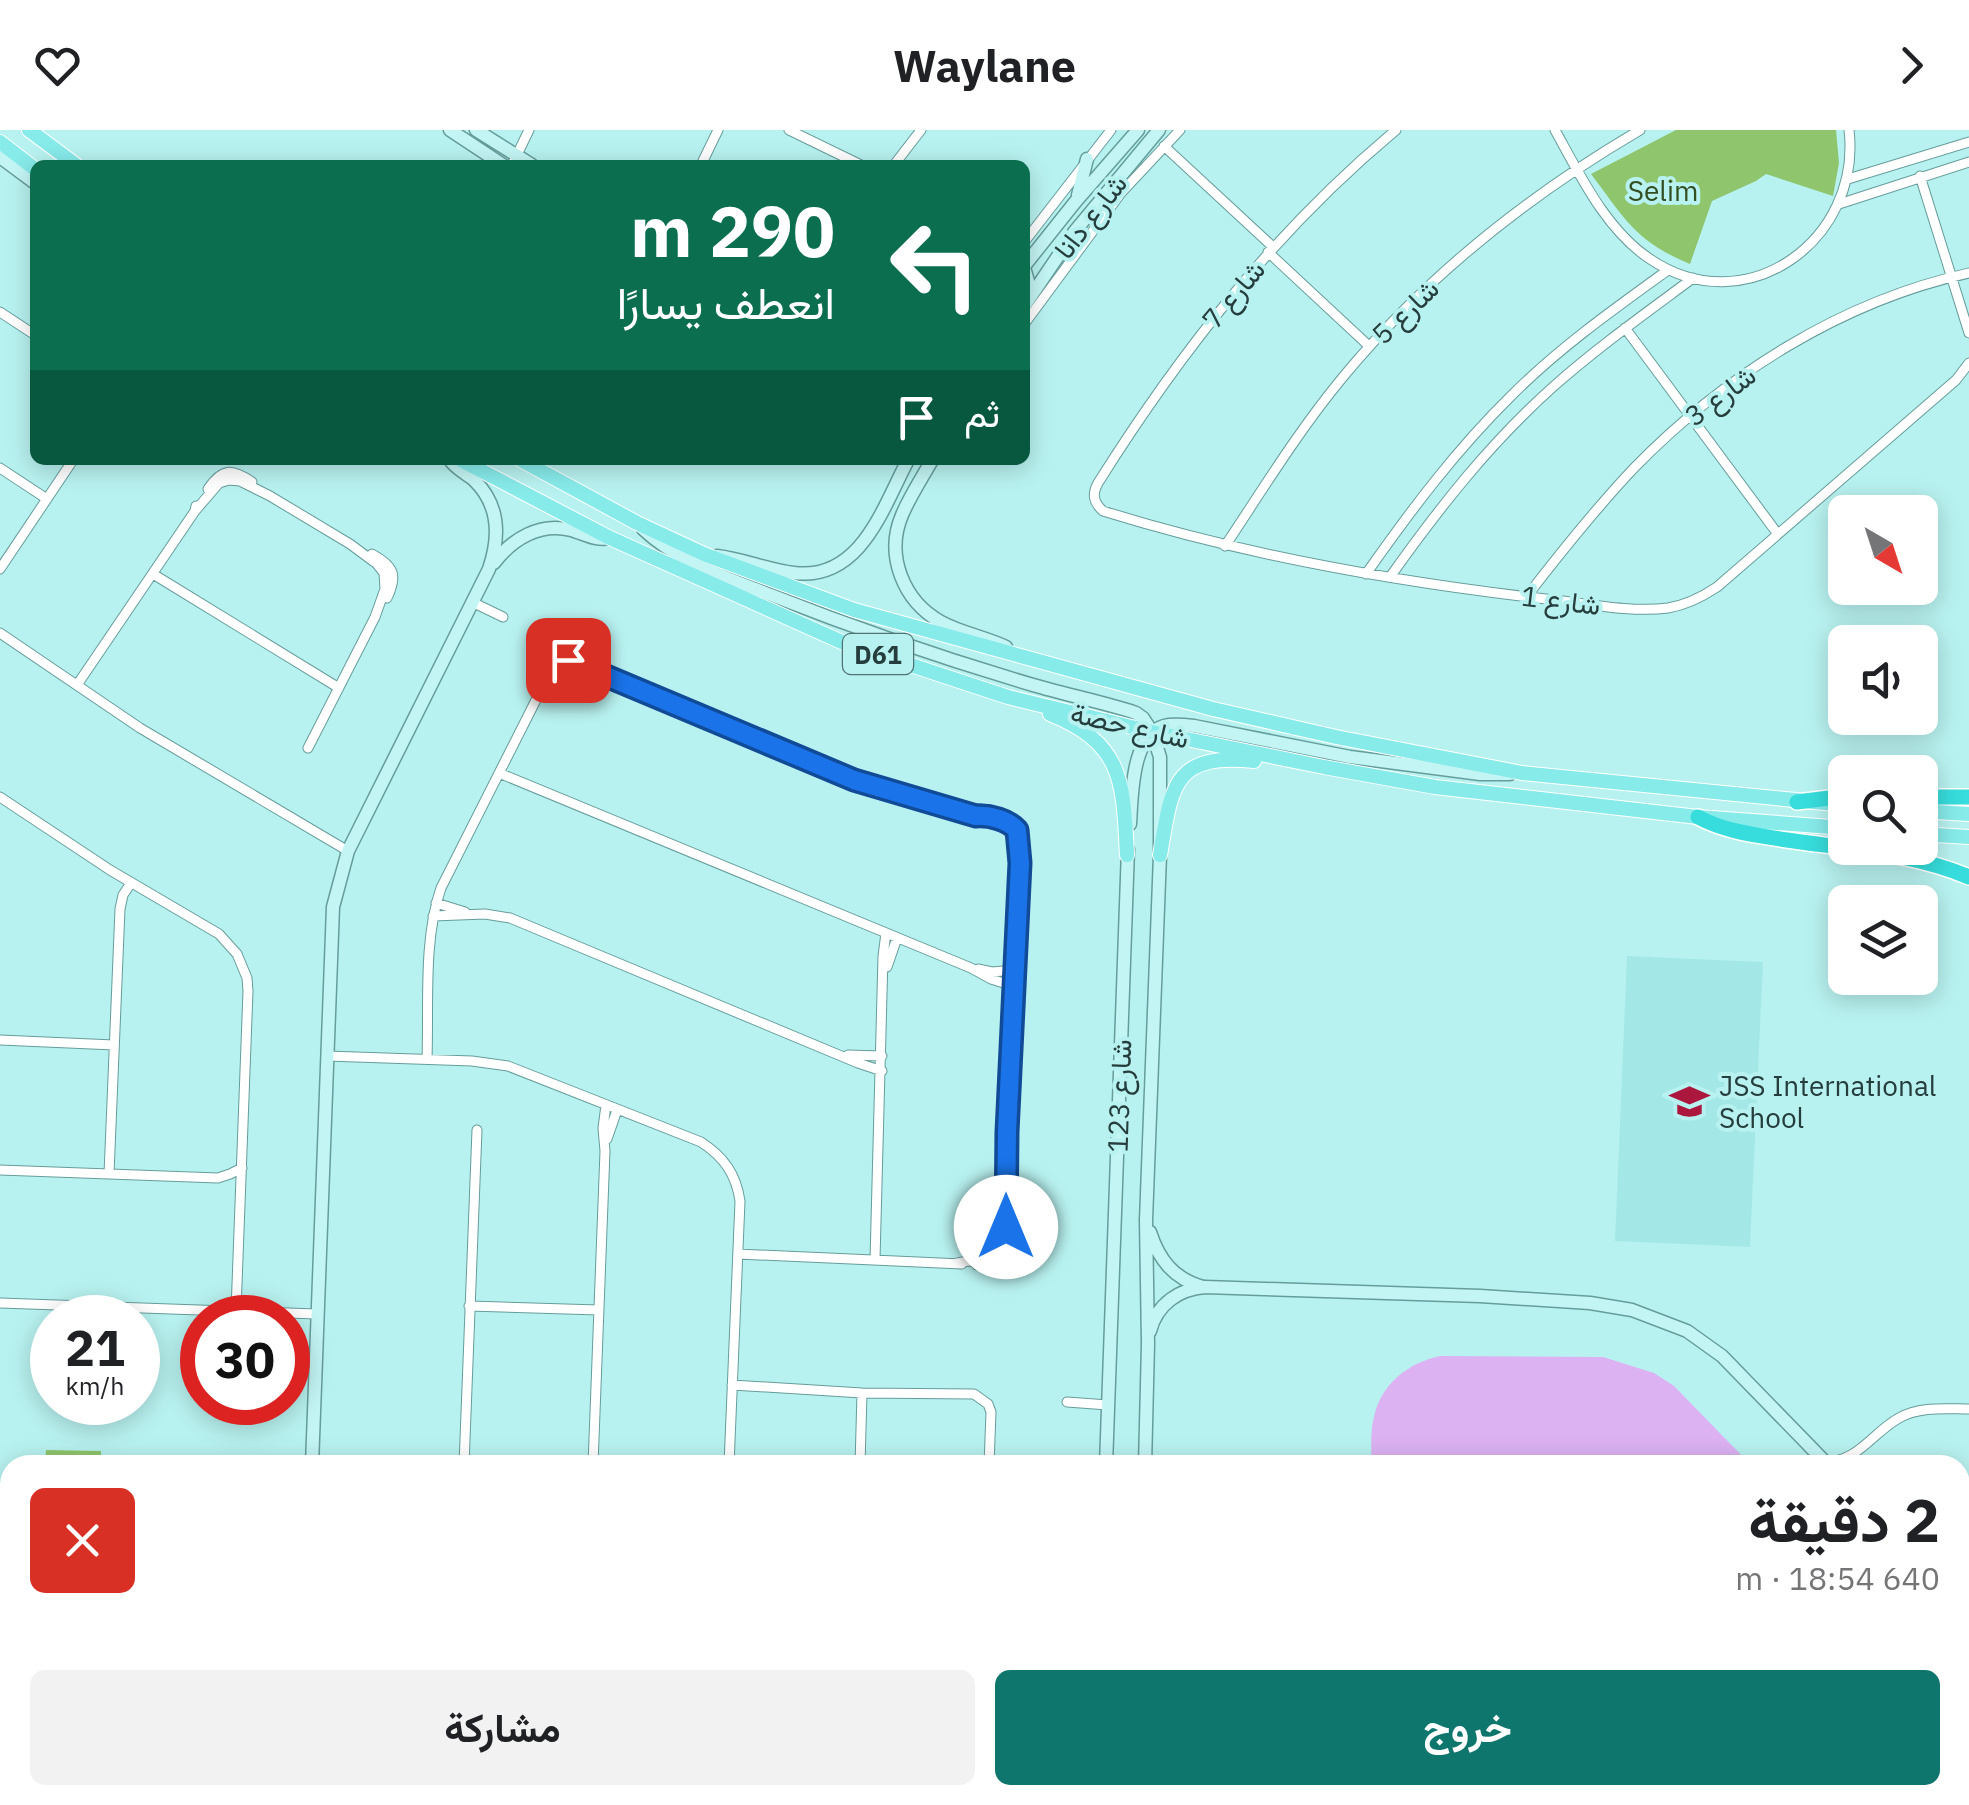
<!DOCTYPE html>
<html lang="ar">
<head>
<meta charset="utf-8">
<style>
  body { margin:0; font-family:"IBM Plex Sans",Vazirmatn,sans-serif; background:#f2f2f2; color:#202124; direction:rtl; height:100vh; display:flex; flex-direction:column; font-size:38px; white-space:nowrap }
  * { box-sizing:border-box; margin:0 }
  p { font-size:32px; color:#757577 }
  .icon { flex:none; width:55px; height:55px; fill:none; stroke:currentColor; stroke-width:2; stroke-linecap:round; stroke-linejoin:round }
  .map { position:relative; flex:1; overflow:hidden; direction:ltr }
  .panel { position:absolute; left:0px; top:1325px; width:1970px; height:350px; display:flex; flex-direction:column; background:#fff; border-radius:30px 30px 0 0; box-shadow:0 5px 25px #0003; direction:rtl }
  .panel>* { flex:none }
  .guide { position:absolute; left:30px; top:30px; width:1000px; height:305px; border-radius:15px; box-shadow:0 5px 25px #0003; direction:rtl; background:#0b6e4f; color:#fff; overflow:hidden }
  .needle { width:65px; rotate:141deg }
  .buttons { position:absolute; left:1828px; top:365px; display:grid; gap:20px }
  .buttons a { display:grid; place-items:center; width:110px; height:110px; border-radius:15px; background:#fff; box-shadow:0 5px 25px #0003; font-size:50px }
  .speed { position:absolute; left:30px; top:1165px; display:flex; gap:20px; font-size:50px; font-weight:700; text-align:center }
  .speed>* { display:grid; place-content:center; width:130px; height:130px; border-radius:50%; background:#fff; box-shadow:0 5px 25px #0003; line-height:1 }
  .speed small { font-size:25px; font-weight:400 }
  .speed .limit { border:15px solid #d22; background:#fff; color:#111 }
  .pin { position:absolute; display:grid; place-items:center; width:85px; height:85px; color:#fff; margin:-42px; border-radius:20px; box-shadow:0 5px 15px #0006 }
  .me { position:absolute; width:110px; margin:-55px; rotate:0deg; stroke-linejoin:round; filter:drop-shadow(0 0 8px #0008) }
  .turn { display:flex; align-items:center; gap:35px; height:210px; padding:0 30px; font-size:45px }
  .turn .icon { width:130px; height:130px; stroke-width:2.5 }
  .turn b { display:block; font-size:70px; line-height:85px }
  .then { display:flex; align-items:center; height:95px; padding:0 30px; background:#0003; gap:20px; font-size:38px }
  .round { display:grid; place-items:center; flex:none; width:105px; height:105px; border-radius:15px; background:#f2f2f2 }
  .overview { display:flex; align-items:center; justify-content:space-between; height:170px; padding:0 30px }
  h1 { font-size:60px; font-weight:700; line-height:75px }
  .action { display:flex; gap:20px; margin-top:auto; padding:20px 30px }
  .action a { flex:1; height:115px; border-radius:15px; background:#0f766e; color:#fff; font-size:40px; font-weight:700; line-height:115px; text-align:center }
  .action a+a { background:#f2f2f2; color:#202124 }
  header { display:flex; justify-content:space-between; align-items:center; height:130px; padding:0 30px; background:#fff; font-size:45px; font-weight:700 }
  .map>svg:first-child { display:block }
  .built { fill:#a3e8e6 }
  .green { fill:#8fc56c }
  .water { fill:#dcb2f2 }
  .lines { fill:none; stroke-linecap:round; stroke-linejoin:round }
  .street-casing { stroke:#659d9b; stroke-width:11 }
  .secondary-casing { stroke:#659d9b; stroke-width:15 }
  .primary-casing { stroke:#fff; stroke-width:16 }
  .highway-casing { stroke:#fff; stroke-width:18 }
  .street { stroke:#fff; stroke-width:9 }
  .secondary { stroke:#c3f5f4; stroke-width:12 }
  .primary { stroke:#87ebea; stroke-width:14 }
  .highway { stroke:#37dddc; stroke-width:15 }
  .route-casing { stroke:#114b97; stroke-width:25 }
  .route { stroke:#1a73e8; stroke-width:18 }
  .labels { text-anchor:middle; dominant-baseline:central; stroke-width:8; stroke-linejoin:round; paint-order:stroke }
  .shield { fill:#b8f2f0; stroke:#527373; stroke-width:2.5 }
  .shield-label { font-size:25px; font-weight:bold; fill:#263d3d }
  .park-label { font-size:28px; fill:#334e21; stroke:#b8f2f0 }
  .street-label { font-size:28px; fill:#263d3d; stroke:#b8f2f0 }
  .poi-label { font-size:28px; fill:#263d3d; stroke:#b8f2f0; text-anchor:start }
</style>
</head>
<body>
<header><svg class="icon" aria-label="forward" viewBox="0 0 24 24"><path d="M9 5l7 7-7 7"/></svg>Waylane<svg class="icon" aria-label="heart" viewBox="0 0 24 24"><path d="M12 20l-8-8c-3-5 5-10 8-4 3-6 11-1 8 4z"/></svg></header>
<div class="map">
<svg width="1969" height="1675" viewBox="0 0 1969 1675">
  <rect width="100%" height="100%" fill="#b8f2f0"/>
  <path class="built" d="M1627,826L1763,832L1750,1117L1615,1111Z"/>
  <path class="green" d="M1676,0H1836L1839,33L1833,66L1766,44L1756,51L1712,71L1690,134C1635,111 1625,89 1591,44Z
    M46,1320L101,1321V1335H45Z"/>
  <path class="water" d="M1440,1226L1603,1227L1654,1243L1674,1256L1751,1335H1371C1372,1320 1370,1302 1374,1287C1381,1254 1408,1233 1440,1226Z
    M1359,1665H1851V1675H1358Z"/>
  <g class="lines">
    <defs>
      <path id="street" d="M789,0L861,35
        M1396,0C1276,100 1181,221 1098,353C1092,364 1093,372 1103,381C1247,426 1397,452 1546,469C1584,473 1631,483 1668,478C1686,475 1702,467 1717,457L1956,250L1969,233
        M1555,0C1580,45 1606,100 1650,129C1746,194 1862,110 1849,0
        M1164,16L1273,117
        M512,35L529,0
        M701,35L718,0
        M894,35L921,0
        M1920,46L1969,203
        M1848,49L1969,12
        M1839,74L1969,32
        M1025,111L1111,0
        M1268,122L1369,216
        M0,182L35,205
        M1025,193L1121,63L1180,0
        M1625,198L1777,403
        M0,338L47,369
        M208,359C222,338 232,338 252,352
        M195,381L219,353L229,350L240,351L270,366L350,414L377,434L384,443L385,459L375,487L308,618
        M1225,416C1263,359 1299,300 1343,247C1425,148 1529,65 1640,0
        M372,424C394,436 398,445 387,468
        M0,439L73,330
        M153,444L339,558
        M1366,444C1411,380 1456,320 1512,265C1559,218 1614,179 1668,140
        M1390,447C1439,378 1490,313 1554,256C1598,217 1646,183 1693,148
        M1527,466C1561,422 1596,378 1635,337C1725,245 1842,171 1969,143
        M472,472L503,487
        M0,503L140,598L348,721
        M545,546C553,529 566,528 581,535
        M77,555L195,381L196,376
        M499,643L971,838L991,849L1013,856
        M0,667L110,740L219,804L237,824L247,848L248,861L236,1181
        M436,773L465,782
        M433,786L485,784L510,788L858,933L882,941
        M887,837L897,808
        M978,839L992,842L1014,840
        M0,910L114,915
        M848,925L882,926
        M327,926L472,931L508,936L701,1012C724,1027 736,1044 740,1071L729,1335
        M427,929C429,875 423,810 441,758L538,566C542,560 546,550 552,544C567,530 585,542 601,546L855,650L1005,696L1015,709L1018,740
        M607,1009L617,980
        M0,1040L218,1048L230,1044L242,1038
        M109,1044L120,779L123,765L131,753
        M738,1124L962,1134
        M875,1130L883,826L886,803
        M957,1133C978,1128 993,1137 1001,1111L1019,735
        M977,1135C996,1136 1005,1131 1005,1112
        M0,1173L316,1184
        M469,1176L599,1180
        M732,1255L862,1263L974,1264L988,1274L991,1282L989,1335
        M1067,1272L1108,1275
        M1825,1332C1858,1332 1872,1303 1899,1288C1920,1276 1946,1279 1969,1279
        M464,1335L477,1000
        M593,1335L605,1021L603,998L606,975
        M860,1335L862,1263
        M0,1603H10
        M592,1665L600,1675
        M802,1665L812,1675
        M18,1675V1665
        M518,1675L530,1665
        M730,1675L742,1665
        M977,1675L978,1665"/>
      <path id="secondary" d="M450,0L503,35
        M476,0L532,35
        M0,27L35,53
        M1078,65L1087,29
        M1025,135L1076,71L1138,0
        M1025,141L1028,151L1025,159
        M1025,175L1075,101L1159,0
        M932,330C922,348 910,366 902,385C885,425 903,471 941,492C961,503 985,507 1006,517
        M643,399C678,432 727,448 771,465C857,499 945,529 1033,555C1067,565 1103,572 1136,583L1143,588L1152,602L1160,627V725L1146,1090L1148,1214L1145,1335
        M717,426C743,429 768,440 794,443C861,451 883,377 908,330
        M494,433C512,409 540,392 571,400C585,404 595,411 610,408
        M1130,694C1132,665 1131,600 1169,595C1177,594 1186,595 1194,596L1350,627L1480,644H1510
        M1150,1102C1159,1130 1174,1149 1203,1157
        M1150,1201C1157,1174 1179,1159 1205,1157L1480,1166L1590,1173L1632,1180L1687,1201L1722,1226L1828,1335
        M312,1335L333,777L348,721L489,439C500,407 500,375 474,350C466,343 456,339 450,330
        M1106,1335L1128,719
        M471,1665L479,1675
        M1917,1665V1675
        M1089,1675L1090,1665
        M1120,1675V1665
        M1135,1675V1665"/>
      <path id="primary" d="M29,0L76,35
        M0,12L35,39
        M461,330L610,408L844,513L1008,567L1152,602L1324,637L1435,657L1698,687L1845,698
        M521,330L637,393L706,425L854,480L1213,579L1336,607L1522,643L1845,675
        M1050,584C1125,614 1123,654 1127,725
        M1920,681L1969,684
        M1920,704L1969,707
        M1160,725C1172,656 1172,623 1254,631"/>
      <path id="highway" d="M1920,667H1969
        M1797,672L1845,666
        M1698,687C1726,702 1756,705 1787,710C1848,719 1913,723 1969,747"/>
    </defs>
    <use href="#street" class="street-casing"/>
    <use href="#secondary" class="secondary-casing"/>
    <use href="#primary" class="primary-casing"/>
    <use href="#highway" class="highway-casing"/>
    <use href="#street" class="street"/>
    <use href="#secondary" class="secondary"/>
    <use href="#primary" class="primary"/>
    <use href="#highway" class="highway"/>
  </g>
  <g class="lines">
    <defs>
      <path id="route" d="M568,530L854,650L976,686C990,685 1008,690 1017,700L1020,733L1007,1002L1006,1097"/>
    </defs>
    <use href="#route" class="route-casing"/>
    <use href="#route" class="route"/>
  </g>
  <defs>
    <symbol id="school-bare" viewBox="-9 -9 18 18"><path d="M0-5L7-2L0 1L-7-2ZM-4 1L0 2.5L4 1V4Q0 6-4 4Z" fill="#ac173e" stroke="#b8f2f0" stroke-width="2.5" paint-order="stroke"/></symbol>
  </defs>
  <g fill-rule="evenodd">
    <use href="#school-bare" x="1662" y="944" width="55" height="55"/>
  </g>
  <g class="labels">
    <rect class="shield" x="843" y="504" width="70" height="40" rx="8"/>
    <g class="shield-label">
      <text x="878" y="524">D61</text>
    </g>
    <g class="park-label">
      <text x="1663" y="60">Selim</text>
    </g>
    <g class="street-label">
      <text transform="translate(1090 86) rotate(-52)">شارع دانا</text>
      <text transform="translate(1233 164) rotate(-50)">شارع 7</text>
      <text transform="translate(1405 181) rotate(-44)">شارع 5</text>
      <text transform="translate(1720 265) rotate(-37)">شارع 3</text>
      <text transform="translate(1561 470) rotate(7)">شارع 1</text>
      <text transform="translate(1130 595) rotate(13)">شارع حصة</text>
      <text transform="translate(1119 966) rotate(-88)">شارع 123</text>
    </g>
    <g class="poi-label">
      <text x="1719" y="955">JSS International<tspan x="1719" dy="32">School</tspan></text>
    </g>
  </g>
</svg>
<div class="buttons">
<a><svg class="needle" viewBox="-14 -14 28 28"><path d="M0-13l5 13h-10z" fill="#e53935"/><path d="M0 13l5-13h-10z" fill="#757577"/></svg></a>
<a><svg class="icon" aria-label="sound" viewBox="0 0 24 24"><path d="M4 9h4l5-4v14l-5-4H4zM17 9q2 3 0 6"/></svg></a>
<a><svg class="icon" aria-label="search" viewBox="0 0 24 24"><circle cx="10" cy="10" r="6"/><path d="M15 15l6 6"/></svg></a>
<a><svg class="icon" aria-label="layers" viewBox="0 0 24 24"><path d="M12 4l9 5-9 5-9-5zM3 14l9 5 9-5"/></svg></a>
</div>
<div class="speed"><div>21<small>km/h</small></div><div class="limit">30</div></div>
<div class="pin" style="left:568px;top:530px;background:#d93025"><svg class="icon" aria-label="arrive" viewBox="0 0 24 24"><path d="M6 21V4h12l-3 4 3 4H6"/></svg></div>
<svg class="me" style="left:1006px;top:1097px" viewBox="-20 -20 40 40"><circle r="19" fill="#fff"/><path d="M0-13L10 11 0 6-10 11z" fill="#1a73e8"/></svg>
<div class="guide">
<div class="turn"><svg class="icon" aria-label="left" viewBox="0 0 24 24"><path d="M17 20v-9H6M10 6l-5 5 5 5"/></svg><div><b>290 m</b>انعطف يسارًا</div></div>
<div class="then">ثم<svg class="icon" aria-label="arrive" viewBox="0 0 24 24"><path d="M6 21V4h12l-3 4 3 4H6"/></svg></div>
</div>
<section class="panel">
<div class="overview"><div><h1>2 دقيقة</h1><p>640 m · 18:54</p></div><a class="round" style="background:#d93025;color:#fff"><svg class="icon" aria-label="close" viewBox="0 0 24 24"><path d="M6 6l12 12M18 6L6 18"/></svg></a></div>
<div class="action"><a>خروج</a><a>مشاركة</a></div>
</section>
</div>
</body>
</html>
